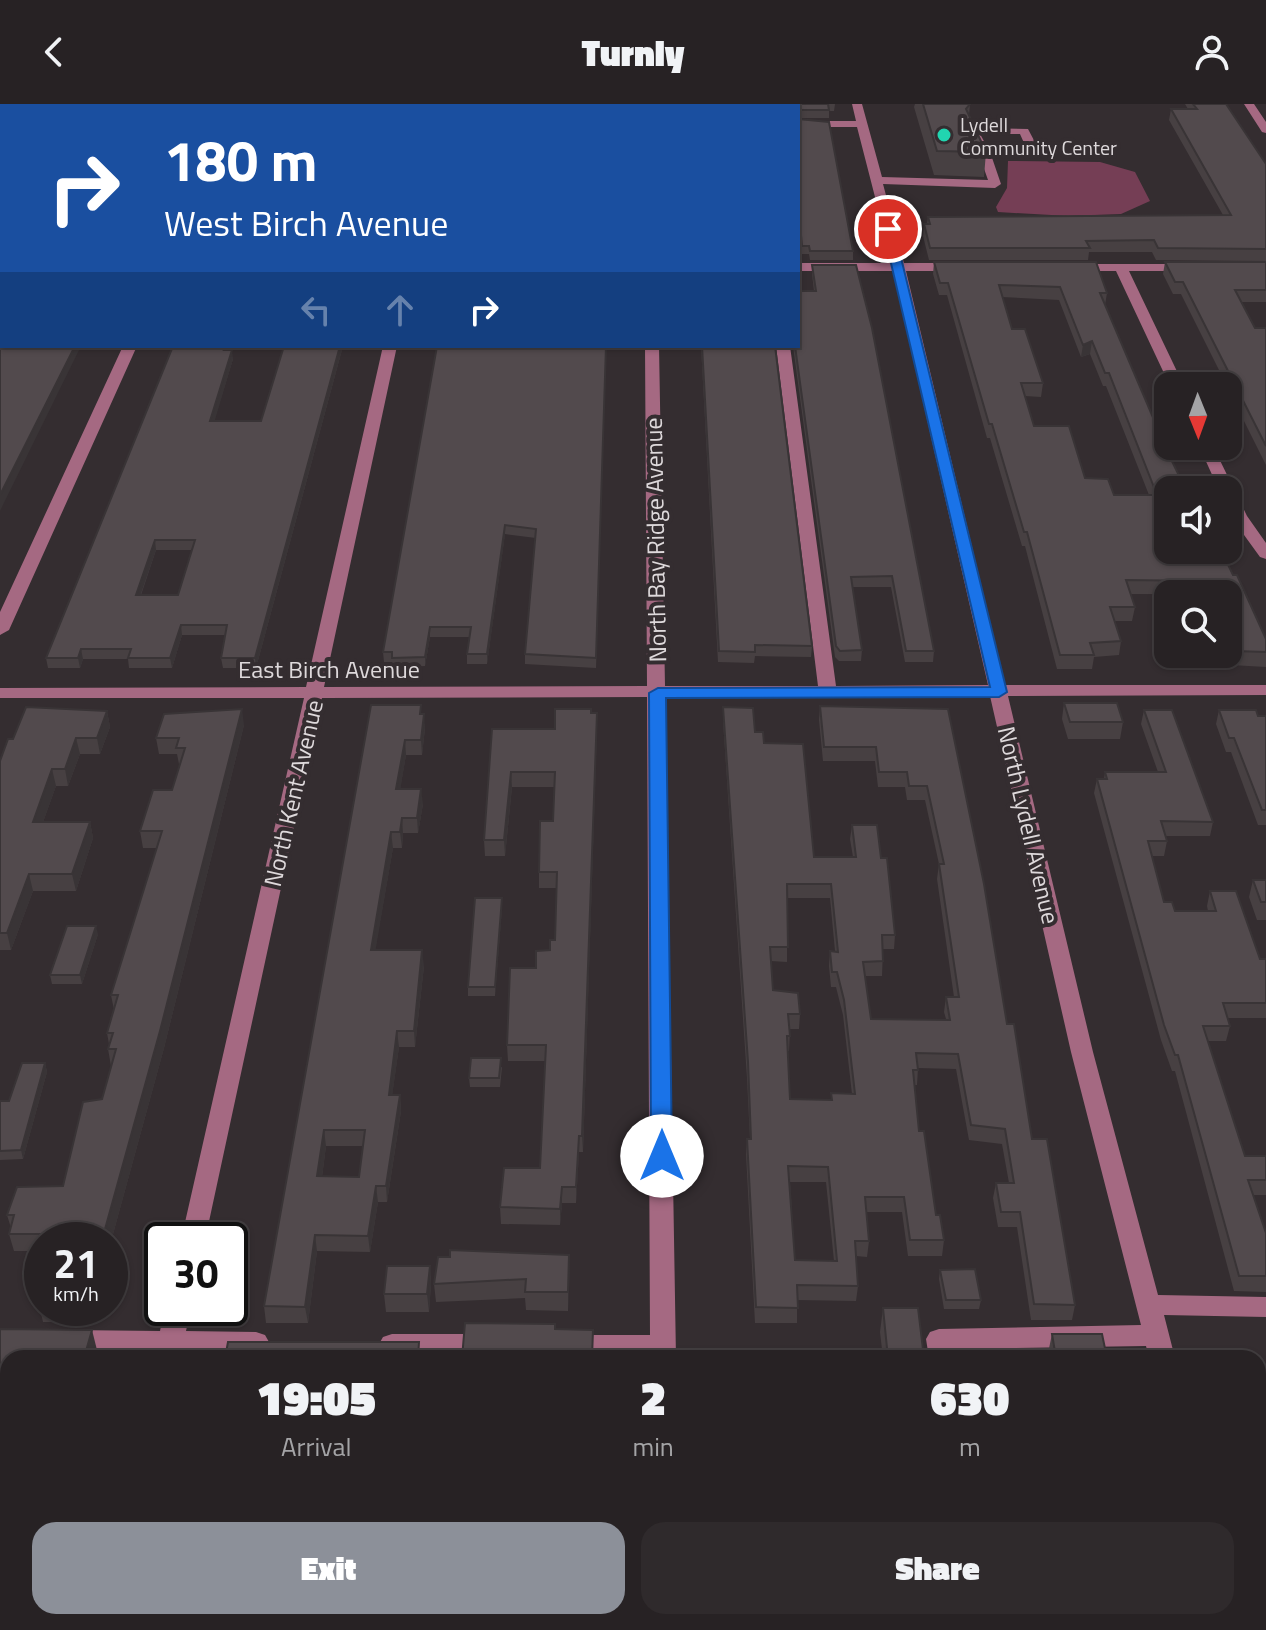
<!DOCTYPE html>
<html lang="en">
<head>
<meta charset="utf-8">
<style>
  body { margin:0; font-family:"Titillium Web",sans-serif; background:#2f2a2c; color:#f1f3f6; height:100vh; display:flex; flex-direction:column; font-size:30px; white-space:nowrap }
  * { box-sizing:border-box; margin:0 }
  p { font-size:26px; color:#a4a4a6 }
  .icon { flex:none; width:44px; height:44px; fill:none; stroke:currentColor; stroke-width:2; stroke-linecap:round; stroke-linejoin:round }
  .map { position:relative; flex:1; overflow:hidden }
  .drawer { position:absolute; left:0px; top:1246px; width:1266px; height:280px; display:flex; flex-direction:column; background:#272224; border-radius:24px 24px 0 0; box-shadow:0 2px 6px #0004,0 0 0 2px #433f41 }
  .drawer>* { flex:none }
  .top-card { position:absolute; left:0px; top:0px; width:800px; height:244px; box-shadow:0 2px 6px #0004,0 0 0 2px #433f41; background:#1a4fa0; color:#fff; overflow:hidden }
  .needle { width:52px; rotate:179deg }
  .controls { position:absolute; left:1154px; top:268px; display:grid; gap:16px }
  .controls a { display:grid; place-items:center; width:88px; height:88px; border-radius:16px; background:#272224; box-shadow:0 2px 6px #0004,0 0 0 2px #433f41; font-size:40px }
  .speed { position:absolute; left:24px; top:1118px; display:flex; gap:16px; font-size:40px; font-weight:700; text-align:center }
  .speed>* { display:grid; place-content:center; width:104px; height:104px; border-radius:50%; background:#272224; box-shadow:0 2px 6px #0004,0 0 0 2px #433f41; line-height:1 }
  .speed small { font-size:20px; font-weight:400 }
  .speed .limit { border:4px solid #111; border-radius:12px; background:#fff; color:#111 }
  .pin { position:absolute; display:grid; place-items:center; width:68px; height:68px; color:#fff; margin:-34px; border:4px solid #fff; border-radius:50%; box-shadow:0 2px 8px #0007 }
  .me { position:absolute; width:88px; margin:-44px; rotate:0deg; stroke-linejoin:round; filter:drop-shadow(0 0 6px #0008) }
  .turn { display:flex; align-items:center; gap:28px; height:168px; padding:0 32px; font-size:36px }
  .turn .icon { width:104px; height:104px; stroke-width:2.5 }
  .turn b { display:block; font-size:56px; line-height:68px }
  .lanes { display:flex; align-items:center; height:76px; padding:0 32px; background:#0003; justify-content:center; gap:40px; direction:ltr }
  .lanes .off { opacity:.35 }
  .eta { display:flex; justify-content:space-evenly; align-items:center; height:136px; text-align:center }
  .eta b { font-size:48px; font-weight:800; line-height:56px }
  .action { display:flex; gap:16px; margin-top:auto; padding:16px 32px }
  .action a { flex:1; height:92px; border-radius:24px; background:#8c9099; color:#fff; font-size:32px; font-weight:800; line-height:92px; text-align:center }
  .action a+a { background:#2f2a2c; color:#f1f3f6 }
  header { display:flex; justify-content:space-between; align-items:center; height:104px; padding:0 32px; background:#272224; font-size:36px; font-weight:800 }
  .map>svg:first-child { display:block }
  .green { fill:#753e55 }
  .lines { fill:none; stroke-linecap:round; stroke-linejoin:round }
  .minor { fill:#a56982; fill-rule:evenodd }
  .major { fill:#feb3d1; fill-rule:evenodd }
  .wall { fill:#474042; fill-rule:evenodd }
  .shaded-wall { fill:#393436 }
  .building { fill:#524a4d; stroke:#393436; stroke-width:2; fill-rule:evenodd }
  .route { fill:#1a73e8; stroke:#114b97; stroke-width:2 }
  .poi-dot { fill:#21d5b0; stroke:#342d30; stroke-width:3 }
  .labels { text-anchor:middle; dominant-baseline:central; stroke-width:8; stroke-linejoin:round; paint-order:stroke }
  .far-poi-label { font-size:20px; fill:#ded9db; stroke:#342d30; text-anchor:start }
  .street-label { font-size:24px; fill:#ded9db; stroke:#342d30 }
</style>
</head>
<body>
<header><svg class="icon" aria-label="back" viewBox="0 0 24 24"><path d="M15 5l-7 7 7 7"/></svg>Turnly<svg class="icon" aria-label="person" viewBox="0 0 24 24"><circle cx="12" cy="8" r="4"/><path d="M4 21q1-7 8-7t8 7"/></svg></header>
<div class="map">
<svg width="1266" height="1526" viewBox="0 0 1266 1526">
  <rect width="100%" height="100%" fill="#342d30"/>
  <path class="green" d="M1008,57L1100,58L1135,68L1150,97L1121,110L1069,112L998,108L996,103L1007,84Z"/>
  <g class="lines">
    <path class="minor" d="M437,0H447V2H437Z
      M643,0H653V2H643Z
      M852,0H862L882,73L988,76L976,42L966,27L972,24L1028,25L1037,42L1031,45H989L1001,80L995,84L883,80L904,159H958L964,163L958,167H906L1005,581H1266V591L1008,592L1093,948L1158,1191L1266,1193V1213L1164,1211L1175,1254H1149L1146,1242L953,1245L955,1254H929L926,1235L930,1228L939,1225L1141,1221L1071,948L990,592L665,593L676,1254L568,1251L559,1248L555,1241L559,1234L568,1231H650L647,593L322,594L205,1136H181L304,594H0V584L306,583L383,242H397L324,583L647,582L645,242H659L665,582H818L776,242H790L836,582L988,581L893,167H798V159H892L857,23H798V17H856ZM980,30H1020L1024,39H985Z
      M1244,0H1254L1266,18V29L1262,28Z
      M1069,160H1195V166L1190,167H1129L1184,282H1170L1116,167H1074L1069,166Z
      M123,242H137L9,526L0,531V508Z
      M1199,342H1213L1247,412L1266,439V455L1260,453L1231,413L1228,386H1219Z
      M165,1204H191L186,1227L256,1228L265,1231L269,1238L265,1245L256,1248H181L180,1254H154L156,1247L68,1246L59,1243L55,1236L59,1229L68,1226L160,1227Z
      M392,1230H488L497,1233L501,1240L497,1247L488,1250H392L383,1247L379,1240L383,1233Z
      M650,1518H680V1526H650Z
      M963,1518H993L994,1526H964Z
      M1214,1518H1244L1246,1526H1216Z"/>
    <path class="major" d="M1266,1439V1487L1258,1485V1441Z
      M0,1442H8V1468H0Z"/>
  </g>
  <path class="wall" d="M471,0H622V2H471Z
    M677,0H835L834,7H829V14H798V2H677Z
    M915,0H970L969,12L986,48L984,73L934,71L914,3Z
    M1185,0H1226L1266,60V157L1156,156L1152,148H1089L1088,156H929L923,132L924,120H927L928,113L1223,111L1169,16L1171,5H1188Z
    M798,15L853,147V156H810L809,150H802L800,140H798Z
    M934,158L1107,189L1105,201L1168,386L1221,446L1266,535V563L1231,561L1226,550H1228V490H1131L1135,503L1132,517H1115L1121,537L1119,551L1094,553L1092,565H1057L1025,442H1022L990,334H987L947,191H939L933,170ZM1002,193L1059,196L1081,253L1090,250L1103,282H1106L1149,391H1114L1085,374L1034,322L1025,292L1041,293L1043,279L1012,225Z
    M1165,158H1266V198H1241L1255,224H1266V361L1228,285V282H1227L1181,190H1173L1163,170Z
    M812,161L934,547L933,558H905L891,483H852L862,546L861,557H839L835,553L793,242H798L814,187L812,170Z
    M284,242H343L256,564H223L221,554L225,531H182L172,564H129L128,555H83L80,564H48L46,554L229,246L233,255L214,317H261ZM156,446H192L178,491H141Z
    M606,242L596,564L525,560V550L536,434L505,430L487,560H467V550L470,533H430L425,562L392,564V558H384L383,548Z
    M701,242H775L812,542L811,553L755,552L754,559L718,558Z
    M1064,599L1123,618L1120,635H1068L1062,615Z
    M371,601L422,610L425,624L422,651H406L400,685L423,700L418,729H403L402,744H393L375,846L424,862L415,943H399L392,991H400L401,1007L387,1098H378L370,1148L317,1147L308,1219H266L264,1202ZM326,1042H363L359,1073H322Z
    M820,602L948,605L1007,920L1032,1035L1075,1201L1072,1216H1031L1017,1123H998L993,1094L996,1079H1009L1002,1040L969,1036L956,965L918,964L917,981H914L919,1027L936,1111L944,1136L942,1152H908L902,1108H866L869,1137L867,1153L856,1152L858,1182L856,1197L797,1196V1219H755L746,1050L747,1035H750L747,974L723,617V603L755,628L764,639L814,753H853L850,735L852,721L881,754L895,831L894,845H883L882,872H865L871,915H946L944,908L946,893H954L937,775L939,760L925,696H907L905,683H878L875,657H823L819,616ZM787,794H830L835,847H830L829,862L831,883H836L843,911L852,990L831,989V996L790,995L788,947H789L790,925H799L800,910L773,886L771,857L787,858ZM790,1078H826L834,1157L795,1156Z
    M1144,606L1213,718L1210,732H1165L1167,737L1164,752H1152L1164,798L1175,807H1208L1207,802L1210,787L1260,855H1266V914H1227L1230,922L1226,937H1208L1245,1052H1266V1091H1253L1266,1129V1188L1234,1187L1175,967H1172L1161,936L1094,689L1097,675H1104L1105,668H1158L1141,620Z
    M1219,606L1266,612V721H1258L1231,648H1226L1216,620Z
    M107,607L110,623L100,650H80L68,682H56L43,718H90L93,734L76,787H33L11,846H0V657L13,635Z
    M591,609L597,624L583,1048H579L576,1099H562L560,1121L501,1120L500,1103L540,1064L546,957H508L507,941L536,864L550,846L555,836L557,784H539V768L553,717L554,683H512L505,752H485L484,736L492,625H555Z
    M244,621L164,944L110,1141V1136H42V1170H41L36,1153L38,1147H14L9,1130L11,1124L7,1111L63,1082L102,995L111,962L108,945L109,940L107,929L114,906L111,891L157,744H143L140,727L172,686L180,660H179L177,650H159L156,634Z
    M1253,776H1266V816H1257L1249,793Z
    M502,794V803L495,892H468V883Z
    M98,830L82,880H52L50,871Z
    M45,959L47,968L23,1055L0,1056V997H9Z
    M502,963L500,983H470L469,974Z
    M569,1151L568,1207L526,1206L525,1194L436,1198L434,1180Z
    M430,1162L431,1180L429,1208H386L384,1190Z
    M940,1166L981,1196L979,1205H944L939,1175Z
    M42,1189V1204H93L89,1218H43L39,1201Z
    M883,1204L924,1254H883L880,1228Z
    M0,1225L8,1254V1392H0Z
    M1052,1230L1107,1254H1047Z
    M1262,1284H1266V1356L1258,1327V1296Z
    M1050,1518H1156L1158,1526H1049Z"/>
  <path class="shaded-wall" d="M1,161L2,172L0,176V163Z
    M1092,237L1090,250L1081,253L1083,241Z
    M75,242H81L0,407V391Z
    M340,242H343L256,564L255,554Z
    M232,246L233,255L212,326L210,317Z
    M505,421V430L487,560V550Z
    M155,436L156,446L137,501L136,491Z
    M181,521L182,531L172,564L170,554Z
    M430,523V533L425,562V553Z
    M81,545L83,555L80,564L78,554Z
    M242,605L244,621L164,944L110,1141V1136H102Z
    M107,607L110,623L100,650L97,634Z
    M597,609V624L583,1048L582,1032Z
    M424,610L425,624L422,651L421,636Z
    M76,634L80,650L68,682L65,665Z
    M405,636L406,651L398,700L396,685Z
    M52,665L56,682L37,735L33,718Z
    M511,668L512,683L505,752L504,736Z
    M421,685L423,700L418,729L417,714Z
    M402,714L403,729L402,744L400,728Z
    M90,718L93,734L76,787L72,770Z
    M391,728L393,744L373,861L371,846Z
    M29,770L33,787L11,846L7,829Z
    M502,794V803L495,892V883Z
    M96,822L98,830L82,880L80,871Z
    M422,846L424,862L415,943L414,927Z
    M397,927L399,943L390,1007L389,991Z
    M45,959L47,968L23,1055L21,1046Z
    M400,991L401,1007L387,1098L386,1082Z
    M324,1026L326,1042L320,1088L317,1072Z
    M579,1032V1048L576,1099V1083Z
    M376,1082L378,1098L370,1148L368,1132Z
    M562,1083V1099L560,1121V1105Z
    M315,1131L317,1147L308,1219L305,1203Z
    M569,1151L570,1169L568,1207V1188Z
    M430,1162L431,1180L429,1208L427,1190Z
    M85,1204H93L89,1218Z
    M92,1226L99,1254H84Z"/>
  <path class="building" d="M62,0H195L194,2H61Z
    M272,0H410L409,2H272Z
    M480,0H616V2H479Z
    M678,0H828L829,6H798V7V2H683L682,0Z
    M923,0H970L966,5L986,48L937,47Z
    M1193,0H1226L1266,60V145L1158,144L1154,136L1086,137L1090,144H930L924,120H930L928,113L1231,111L1171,5H1197Z
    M798,15L829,18L853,147H810L809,142H802L801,131H798Z
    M2,94V148H0V97Z
    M934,158H1096L1107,189H1100L1169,351L1186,386H1168V446H1221L1233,471H1237L1266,535V548L1234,547L1228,532V490H1211L1206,477L1126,476L1135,503H1110L1121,537L1090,539L1094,551H1060L1027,428H1024L992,320H989L948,179H940ZM999,181L1060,183L1083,241L1092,237L1105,269H1109L1157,391H1114L1108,375L1085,374L1069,322H1034L1021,279H1043L1025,225H1012Z
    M1165,158H1266V186H1235L1255,224H1266V342L1183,178H1175Z
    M812,161H856L872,224L934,547H906L892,472L851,473L862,546L840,547L836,542L795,242H798V187H816Z
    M0,175H2V218L0,219Z
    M2,221V242H75L0,391V233Z
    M173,242H226L224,246H232L210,317H261L284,242H340L255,554H221L227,521H181L170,554H128L131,545H81L78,554H46ZM155,436H195L178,491H136Z
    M437,242H606L596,554L525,550L536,425L505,421L487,550H467L471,523H430L425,553L392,554V548H383Z
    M702,242H775L812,542L755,541V548L719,547Z
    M1064,599H1117L1123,618H1070Z
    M371,601H421L420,610H424L421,636H405L396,685H421L417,714H402L400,728H391L371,846H422L414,927H397L389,991H400L386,1082H376L368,1132L315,1131L305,1203L264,1202ZM324,1026H365L359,1073L317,1072Z
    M820,602L948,605L984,780L1007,920H1014L1032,1035H1047L1075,1201L1034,1200L1020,1108H1001L996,1079H1014L1005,1025L971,1021L958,950L916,949L918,966H913L919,1027H924L936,1111H940L944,1136H910L904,1093H865L869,1137H855L858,1182L797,1181L798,1204L756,1203L747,1035H751L748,958L723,603L753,604L755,628H763L764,639L803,640L814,753H856L852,721H877L881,754H887L895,831H882L883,857L863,858L871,915L950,916L946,893H959L939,760H944L927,682H909L907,668H879L876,643H824ZM787,780H831L838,848L830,847L832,868H837L844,896L855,990L831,989L832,996L790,995L787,932H790L788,910H800L798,889L773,886L770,843H788ZM788,1062L828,1063L837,1157L795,1156Z
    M26,603L107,607L97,634H76L65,665H52L33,718H90L72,770H29L7,829H0V657L8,635H13Z
    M242,605L160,927L102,1136H42V1153H36L44,1130H9L14,1111H7L17,1083L63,1082L83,998L102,995L116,945H108L113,929H107L118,891H111L162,727H140L153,686H172L185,644H176L179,634H156L164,610Z
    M555,605H591V609H597L582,1032H579L576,1083H562L560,1105L500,1103L504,1064H540L546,941H507L510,864H536V847L550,846V836H555L557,768H539L540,717H553L555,668H511L504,736H484L492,625H555Z
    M1144,606H1172L1213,718L1161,717L1167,737H1148L1164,798H1172L1175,807H1216L1210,787H1236L1260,855H1266V899H1223L1230,922H1203L1245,1052H1266V1076H1248L1266,1129V1172H1239L1178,951H1175L1164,921L1097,675H1107L1105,668H1166Z
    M1219,606H1256L1258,612H1266V706H1262L1234,634H1229Z
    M1253,776H1266V798H1261Z
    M475,794H502L495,883H468Z
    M67,822H96L80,871H50Z
    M471,954H501L499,974H469Z
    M22,959H45L21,1046L0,1047V997H9Z
    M450,1146L569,1151L568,1188H525L526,1175L434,1180L438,1153H450Z
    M387,1162H430L427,1190H384Z
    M975,1165L981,1196H946L940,1166Z
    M42,1189V1201H39Z
    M883,1204H918L924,1254H888Z
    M465,1219L555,1220V1225L593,1226L592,1254H462Z
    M0,1225L92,1226L84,1254H8V1357H0Z
    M1052,1230H1102L1107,1254H1056Z
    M228,1238H419L418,1254H225Z
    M1262,1284H1266V1299Z
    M751,1518H913L914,1526H751Z
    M1055,1518H1156L1158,1526H1056Z"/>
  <path class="route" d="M888,121L894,125L1007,588L999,593L666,594L672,1052L662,1059L651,1052L649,589L658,584L990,583L883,125Z"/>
  <circle class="poi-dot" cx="944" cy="31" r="8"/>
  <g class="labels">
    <g class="far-poi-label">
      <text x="960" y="20">Lydell<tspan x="960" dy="23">Community Center</tspan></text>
    </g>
    <g class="street-label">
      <text transform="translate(655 436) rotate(-91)">North Bay Ridge Avenue</text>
      <text x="329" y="565">East Birch Avenue</text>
      <text transform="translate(293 689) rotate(-77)">North Kent Avenue</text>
      <text transform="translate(1029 721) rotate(77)">North Lydell Avenue</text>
    </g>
  </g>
</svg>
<div class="controls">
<a><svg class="needle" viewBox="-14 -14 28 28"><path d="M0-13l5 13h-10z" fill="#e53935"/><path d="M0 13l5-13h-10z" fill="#a4a4a6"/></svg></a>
<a><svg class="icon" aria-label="sound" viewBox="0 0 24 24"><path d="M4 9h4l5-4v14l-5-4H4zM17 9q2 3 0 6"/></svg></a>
<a><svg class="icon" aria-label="search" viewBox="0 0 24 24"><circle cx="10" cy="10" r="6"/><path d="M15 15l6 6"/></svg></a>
</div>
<div class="speed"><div>21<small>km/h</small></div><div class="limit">30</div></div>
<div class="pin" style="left:888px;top:125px;background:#d93025"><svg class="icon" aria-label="arrive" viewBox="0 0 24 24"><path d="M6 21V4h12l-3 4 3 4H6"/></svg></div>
<svg class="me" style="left:662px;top:1052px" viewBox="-20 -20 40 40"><circle r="19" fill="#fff"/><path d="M0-13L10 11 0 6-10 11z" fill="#1a73e8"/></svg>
<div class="top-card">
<div class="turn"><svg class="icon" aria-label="right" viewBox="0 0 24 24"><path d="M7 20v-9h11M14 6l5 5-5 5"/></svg><div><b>180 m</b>West Birch Avenue</div></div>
<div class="lanes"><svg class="icon off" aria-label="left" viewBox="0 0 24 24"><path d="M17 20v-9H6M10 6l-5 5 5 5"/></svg><svg class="icon off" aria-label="ahead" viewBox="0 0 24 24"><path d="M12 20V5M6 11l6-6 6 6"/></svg><svg class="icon" aria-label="right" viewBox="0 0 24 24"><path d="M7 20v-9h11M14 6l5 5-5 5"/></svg></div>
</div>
<section class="drawer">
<div class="eta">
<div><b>19:05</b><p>Arrival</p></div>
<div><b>2</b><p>min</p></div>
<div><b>630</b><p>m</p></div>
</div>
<div class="action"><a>Exit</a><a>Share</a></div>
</section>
</div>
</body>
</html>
